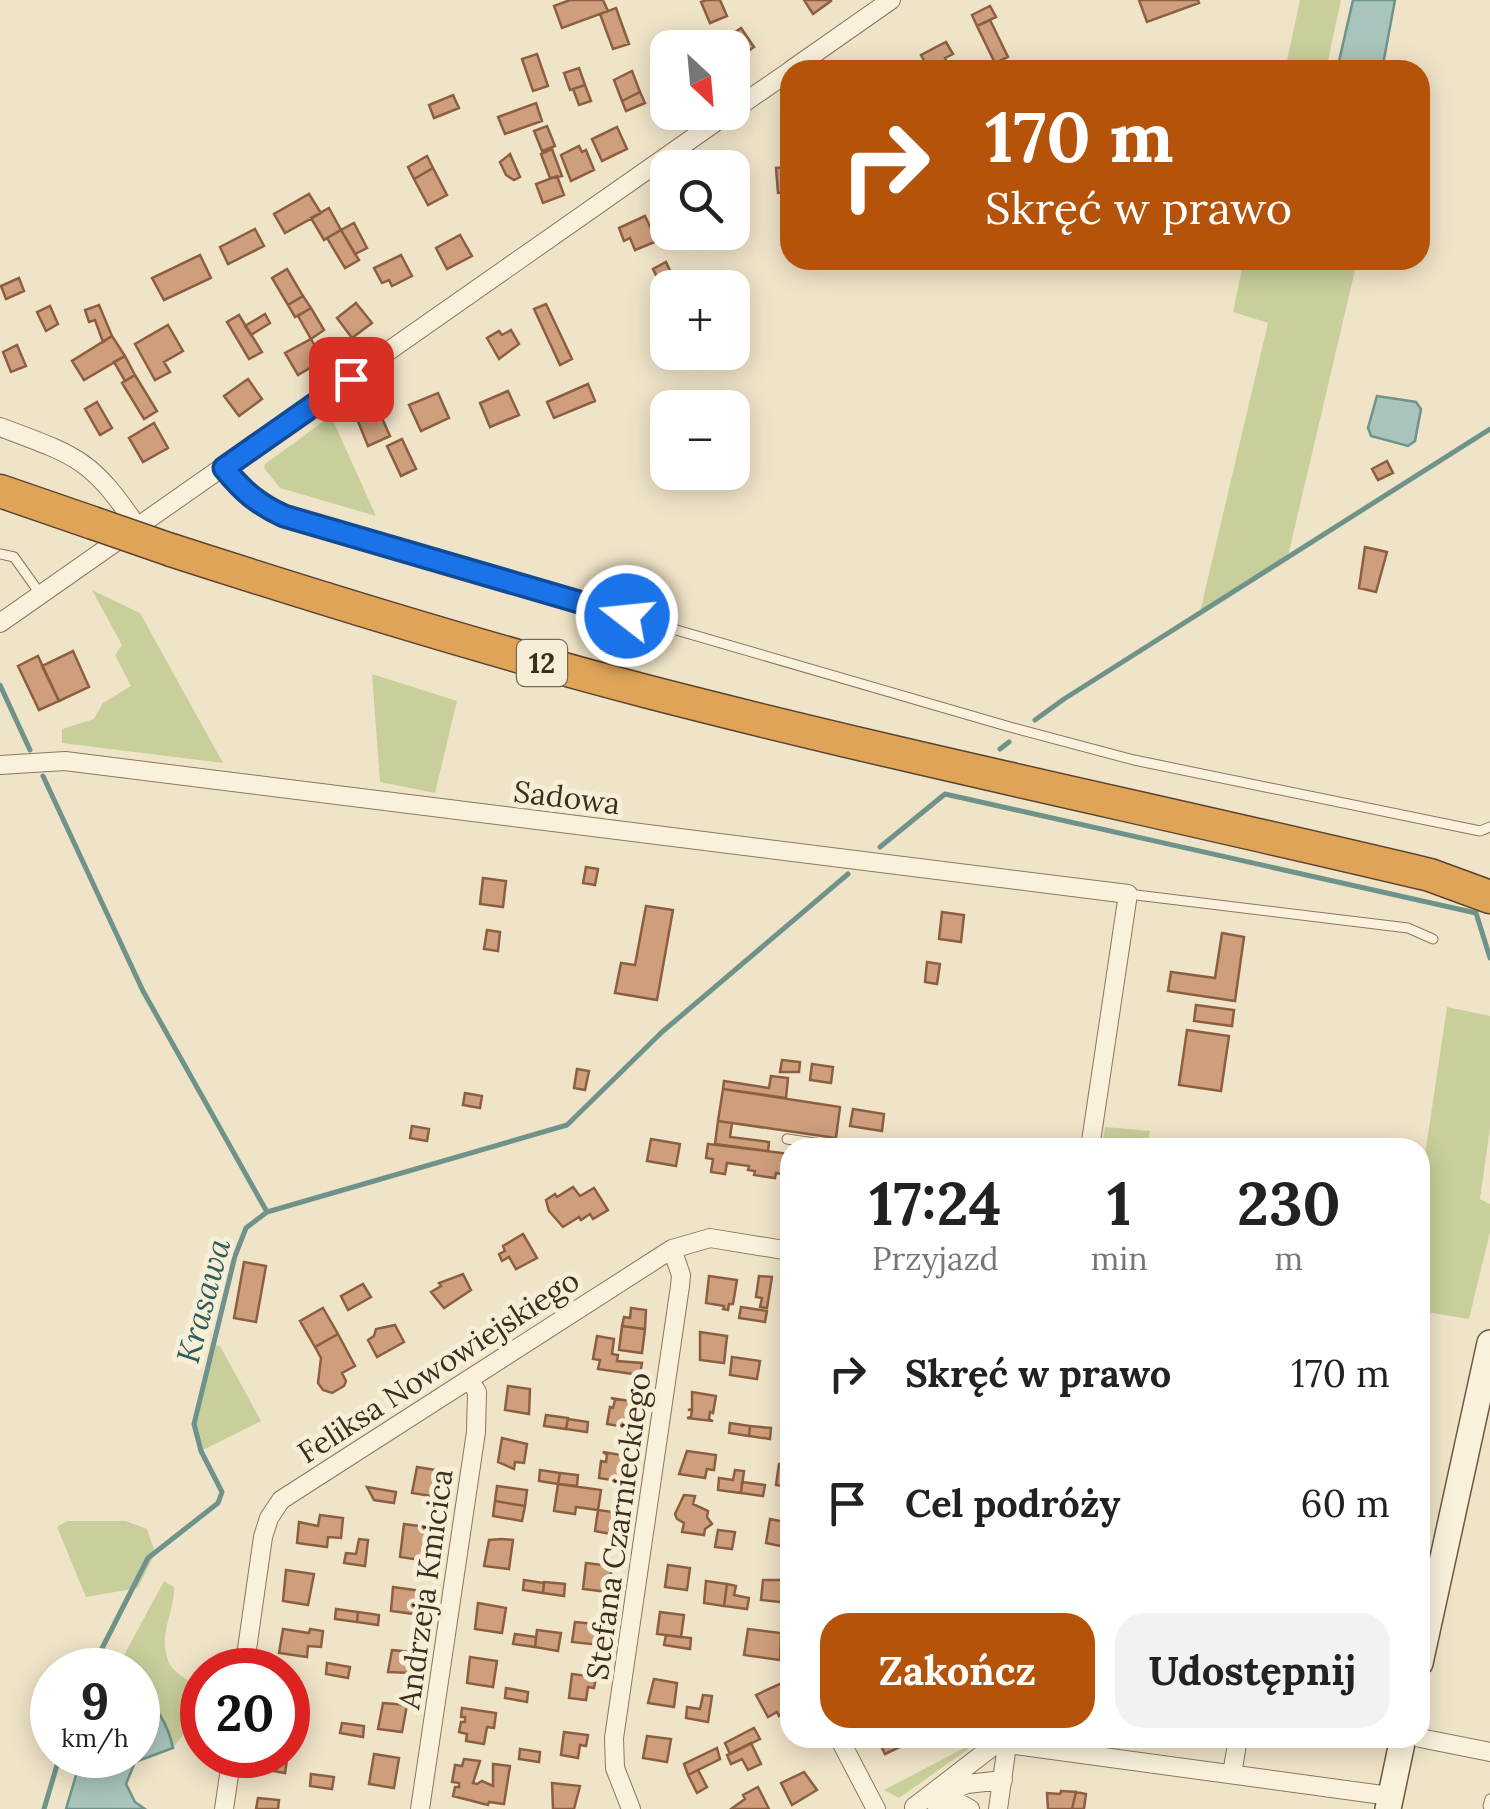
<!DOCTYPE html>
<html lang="pl">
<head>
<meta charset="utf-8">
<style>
  body { margin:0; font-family:Lora,serif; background:#f2f2f2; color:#222; height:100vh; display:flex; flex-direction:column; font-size:38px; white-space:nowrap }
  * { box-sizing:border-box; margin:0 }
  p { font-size:32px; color:#767676 }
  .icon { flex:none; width:55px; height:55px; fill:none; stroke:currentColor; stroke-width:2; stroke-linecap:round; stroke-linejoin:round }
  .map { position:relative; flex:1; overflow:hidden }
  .side { position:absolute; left:780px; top:1138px; width:650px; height:610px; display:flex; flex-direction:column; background:#fff; border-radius:30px; box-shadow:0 5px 25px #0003 }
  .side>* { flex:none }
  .guide { position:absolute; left:780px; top:60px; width:650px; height:210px; border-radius:30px; box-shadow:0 5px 25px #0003; background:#b45309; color:#fff; overflow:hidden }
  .needle { width:65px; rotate:154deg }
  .buttons { position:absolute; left:650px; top:30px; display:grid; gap:20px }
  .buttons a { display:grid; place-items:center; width:100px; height:100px; border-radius:20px; background:#fff; box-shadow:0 5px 25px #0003; font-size:50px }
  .speed { position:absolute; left:30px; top:1648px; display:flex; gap:20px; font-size:50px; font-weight:700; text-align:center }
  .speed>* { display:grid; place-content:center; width:130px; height:130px; border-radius:50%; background:#fff; box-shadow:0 5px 25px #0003; line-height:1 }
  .speed small { font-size:25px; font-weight:400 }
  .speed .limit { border:15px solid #d22; background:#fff; color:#111 }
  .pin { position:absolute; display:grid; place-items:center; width:85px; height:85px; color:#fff; margin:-42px; border-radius:20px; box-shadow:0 5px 15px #0006 }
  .me { position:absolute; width:110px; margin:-55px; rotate:286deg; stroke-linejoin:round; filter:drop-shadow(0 0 8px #0008) }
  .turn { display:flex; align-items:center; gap:35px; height:210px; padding:0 40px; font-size:45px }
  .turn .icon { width:130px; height:130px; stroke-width:2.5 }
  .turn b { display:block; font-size:70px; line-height:85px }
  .eta { display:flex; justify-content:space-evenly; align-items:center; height:170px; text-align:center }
  .eta b { font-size:60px; font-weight:700; line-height:70px }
  .primary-button { display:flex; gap:20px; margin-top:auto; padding:20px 40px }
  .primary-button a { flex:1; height:115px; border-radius:30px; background:#b45309; color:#fff; font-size:40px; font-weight:700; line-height:115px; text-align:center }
  .primary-button a+a { background:#f2f2f2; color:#222 }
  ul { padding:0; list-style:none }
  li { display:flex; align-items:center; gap:30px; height:130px; padding:0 40px }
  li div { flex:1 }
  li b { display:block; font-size:38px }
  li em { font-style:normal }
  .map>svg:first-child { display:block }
  .green { fill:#c9cf9b }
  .water { fill:#a9c4bc; stroke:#6f938a; stroke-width:2.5 }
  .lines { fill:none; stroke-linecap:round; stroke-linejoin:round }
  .stream { stroke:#6f938a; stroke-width:5 }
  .building { fill:#cf9f7d; stroke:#8d5f41; stroke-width:2.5 }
  .service-casing { stroke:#8d765c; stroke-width:11 }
  .minor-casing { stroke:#8d765c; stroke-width:20 }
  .secondary-casing { stroke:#6f573f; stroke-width:28 }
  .motorway-casing { stroke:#5b4430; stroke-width:35 }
  .service { stroke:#faf1dc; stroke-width:9 }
  .minor { stroke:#faf1dc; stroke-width:18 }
  .secondary { stroke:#faf1dc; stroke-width:25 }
  .motorway { stroke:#e0a458; stroke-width:32 }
  .motorway-bridge-casing { stroke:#5b4430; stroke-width:35; stroke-linecap:butt }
  .motorway-bridge { stroke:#e0a458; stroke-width:32 }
  .route-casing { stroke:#114b97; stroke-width:25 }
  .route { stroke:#1a73e8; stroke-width:18 }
  .labels { text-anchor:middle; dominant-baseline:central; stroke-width:10; stroke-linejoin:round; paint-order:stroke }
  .shield { fill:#f7eed8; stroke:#756857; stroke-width:2.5 }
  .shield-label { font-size:28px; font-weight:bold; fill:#3d2e20 }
  .street-label { font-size:30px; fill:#3d2e20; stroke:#f7eed8 }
  .water-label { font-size:32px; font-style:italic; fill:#2f5d5a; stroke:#f7eed8 }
</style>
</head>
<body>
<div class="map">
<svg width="1490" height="1809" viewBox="0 0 1490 1809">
  <rect width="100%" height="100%" fill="#f0e4c8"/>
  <path class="green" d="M1300,0H1341L1326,70H1285Z
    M1244,260H1323L1356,266L1288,556L1200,612L1268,323L1233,312Z
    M331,416L376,516L280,488L264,468L265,464Z
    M92,590L140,613L223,763L62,743V729L94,719L103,703L131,686L115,655L122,645Z
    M372,674L457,701L435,793L380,782Z
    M1447,1007L1490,1016V1128L1480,1199L1490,1204V1232L1469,1319L1420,1311V1188Z
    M1105,1127L1150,1131L1147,1147H1102Z
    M213,1345L220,1346L261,1421L201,1451L194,1424Z
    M67,1521H126L147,1529L155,1553L138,1588L86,1597L57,1527Z
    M164,1581L174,1587C175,1611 159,1632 167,1657C170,1669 178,1673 187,1680C214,1699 187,1730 173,1748C169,1727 155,1703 138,1691V1670H116Z
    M975,1738H984L899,1798L884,1790L972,1744Z"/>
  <path class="water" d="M1353,0H1395L1382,70H1337Z
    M1377,396L1416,402L1421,409L1415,441L1408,446L1371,436L1368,428Z
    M138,1691C155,1702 169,1727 173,1748L135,1762L126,1784L135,1802L145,1809H66L82,1755H138Z"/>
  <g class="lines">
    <path class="stream" d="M0,685L30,750
      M1035,720L1064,699L1490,429
      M1000,749L1009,742
      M43,776L143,991L267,1212
      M880,847L945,794L1476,913L1490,958
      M91,1670L148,1558L218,1503L222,1492L201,1451L194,1424L235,1256L246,1228L267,1212L567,1125L662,1032L848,874
      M44,1809L60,1755"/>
  </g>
  <path class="building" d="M570,0H603L608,11L562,28L554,6Z
    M706,0H720L727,16L710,23L701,2Z
    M804,0H830L831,1L813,14Z
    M1139,0H1198L1199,3L1147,22Z
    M990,6L996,17L977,26L972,15Z
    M616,8L629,44L613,49L600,14Z
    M990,20L1008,57L995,63L977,26Z
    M741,28L754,47L733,62L732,48H723L720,43Z
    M946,42L953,54L945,58L951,70H929L921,55Z
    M668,49V82L664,83L657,63L666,60L662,51Z
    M537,54L548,86L533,91L522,59Z
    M579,68L585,85L570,90L564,73Z
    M632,71L640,92L622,101L614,80Z
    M585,85L591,101L579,105L573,89Z
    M640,92L645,103L626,111L622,101Z
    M453,95L459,108L434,118L429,105Z
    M536,103L542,121L505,134L498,117Z
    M547,126L555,146L542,151L534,131Z
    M617,127L627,149L602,161L592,139Z
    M579,146L582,152L586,150L594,170L571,181L561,155Z
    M552,149L562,176L550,178L541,154Z
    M510,154L520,177L514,180L506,175L500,162Z
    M427,156L433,168L414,179L408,167Z
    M789,167L790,192L778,193L776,168Z
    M433,168L447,195L428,205L414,179Z
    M557,176L564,195L543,203L536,184Z
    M309,194L321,213L285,233L274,214Z
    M329,208L341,230L324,240L311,218Z
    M645,216L657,241L635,250L630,238L624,241L619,228Z
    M354,223L367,248L355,254L341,230Z
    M255,229L264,246L228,264L220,247Z
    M341,230L359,260L345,268L327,238Z
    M460,235L472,256L447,269L436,248Z
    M200,255L211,278L164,300L152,278Z
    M401,255L412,276L392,286L389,280L382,283L374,268Z
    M666,262L678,288H668V300L653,269Z
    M287,269L303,296L288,305L272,278Z
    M19,278L24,291L6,299L1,286Z
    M303,296L311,308L295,317L288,305Z
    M356,303L372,323L352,338L337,318Z
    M546,304L572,359L560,365L534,309Z
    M99,305L112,336L103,342L95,320L89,322L85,310Z
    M50,306L58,324L46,331L37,312Z
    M311,308L324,330L311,339L298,316Z
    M265,314L270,323L251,335L245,326Z
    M239,315L262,352L249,359L227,322Z
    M168,325L183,351L164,362L170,372L155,380L135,344Z
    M511,330L519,344L499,359L487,338L499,331L502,335Z
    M668,334L669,352L663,356L655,340Z
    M112,336L125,356L84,380L72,361Z
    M311,339L323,360L298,375L285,353Z
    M17,345L26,366L11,372L3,352Z
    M125,356L135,375L125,381L114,362Z
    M135,375L157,411L144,419L122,383Z
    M248,379L262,399L239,416L224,396Z
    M588,384L595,401L554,418L547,402Z
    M508,391L519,415L490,427L480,403Z
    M438,393L449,418L421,431L409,405Z
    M97,402L112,428L100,435L85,409Z
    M371,409L372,412L378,409L390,436L368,446L357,419Z
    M154,423L168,448L143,462L129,438Z
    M402,439L416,469L401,476L387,446Z
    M1387,461L1393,473L1378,480L1372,469Z
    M1365,547L1387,552L1376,592L1359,588Z
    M73,651L89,687L59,701L42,666Z
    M38,656L59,701L39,710L18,666Z
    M586,867L598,869L595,885L583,883Z
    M483,878L506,881L503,907L480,904Z
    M646,906L673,910L657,1000L615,993L621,963L635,965Z
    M942,912L964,915L961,942L939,939Z
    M487,930L500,932L498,951L484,949Z
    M1222,933L1244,937L1235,1001L1168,991L1171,972L1215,978Z
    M927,962L940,964L937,984L925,982Z
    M1196,1005L1234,1010L1232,1026L1194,1021Z
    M1187,1030L1229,1036L1221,1091L1179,1085Z
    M782,1060L800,1062L799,1072H780Z
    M812,1064L833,1067L831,1083L810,1080Z
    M577,1069L589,1071L585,1090L574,1088Z
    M771,1076L788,1078L786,1098L723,1089L724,1081L769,1088Z
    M723,1089L840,1107L836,1138L718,1121Z
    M465,1093L482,1096L480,1108L463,1105Z
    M853,1109L884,1114L882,1131L850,1126Z
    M718,1121L732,1123L730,1137L769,1142L768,1151L715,1144Z
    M412,1126L429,1129L427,1141L410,1138Z
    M651,1139L680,1144L676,1166L647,1161Z
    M708,1144L790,1154L788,1175L776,1173L775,1178L754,1175L755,1171L748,1170L749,1166L727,1163L725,1174L711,1172L713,1159L706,1158Z
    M573,1187L580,1196L594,1188L608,1210L593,1219L590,1214L581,1220L579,1217L563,1227L549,1211L546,1200L555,1194L557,1197Z
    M523,1234L537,1258L516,1269L509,1257L502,1261L499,1254L505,1251L503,1246Z
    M244,1262L266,1266L256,1322L234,1318Z
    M463,1274L471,1290L444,1308L431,1292L441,1286L439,1283Z
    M709,1276L737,1280L733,1304H729L728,1310L723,1309L724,1306L706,1303Z
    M759,1276L772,1277L767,1308L760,1307L762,1298L756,1297Z
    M363,1284L371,1297L348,1310L341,1296Z
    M741,1307L767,1311L765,1322L739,1318Z
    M323,1308L338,1334L315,1347L300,1321Z
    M631,1308L646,1310L645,1329L622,1326L624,1317L630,1318Z
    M395,1325L404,1342L377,1357L368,1340L374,1336L376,1329Z
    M622,1326L645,1329L642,1353L619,1350Z
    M700,1332L727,1336L724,1363L700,1360Z
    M338,1334L355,1366L342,1373L346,1381L344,1386L332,1393L323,1390L318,1383L321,1358L315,1347Z
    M597,1336L614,1339L612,1354L618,1355L617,1361L642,1363L640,1375L598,1369L600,1360L593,1359Z
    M732,1357L760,1361L757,1379L730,1375Z
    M508,1386L530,1389L529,1414L505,1410Z
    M692,1392L716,1396L713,1413L710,1412L709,1419L713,1421L687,1418L691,1417L692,1410H688L692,1409Z
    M611,1398L636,1402L632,1428L607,1424L610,1407L613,1408L615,1400Z
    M546,1415L568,1418L566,1429L544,1426Z
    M568,1419L588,1422L587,1432L566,1429Z
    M730,1423L750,1426L749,1436L729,1433Z
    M750,1426L771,1428L770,1439L749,1436Z
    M502,1438L527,1444L524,1463L515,1462L514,1469L498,1462Z
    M687,1451L716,1455L714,1470L707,1469L705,1478L679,1474Z
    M603,1452L627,1456L622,1472H625L624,1482L599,1478L601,1461L606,1462L607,1455Z
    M779,1464H790V1487L776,1485Z
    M417,1467L442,1471L438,1497L412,1493Z
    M540,1470L560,1473L558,1484L539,1481Z
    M735,1470L744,1471L741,1493L718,1490L719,1478L733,1480Z
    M560,1473L578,1475L577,1486L558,1484Z
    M742,1482L765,1485L763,1496L741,1493Z
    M558,1484L601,1490L598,1510L576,1507L575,1514L554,1511Z
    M497,1486L527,1490L525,1506L495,1501Z
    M367,1487L396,1492L394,1503L374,1500Z
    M684,1495L695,1496L693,1504L708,1511L707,1517L712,1524L705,1529L704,1535L682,1532L684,1523L677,1519L675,1514Z
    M495,1501L525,1506L522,1521L493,1516Z
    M598,1510L620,1513L616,1535L595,1531Z
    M320,1515L343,1518L341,1538L328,1537L327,1547L297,1543L299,1522L318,1526Z
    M770,1519L790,1523V1548L766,1543Z
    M404,1524L427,1527L425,1541L431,1542L428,1561L400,1557Z
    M718,1530L735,1532L732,1549L715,1547Z
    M359,1539L368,1540L365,1566L344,1563L346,1553L356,1554Z
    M502,1539L513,1540L509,1569L484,1566L489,1540Z
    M586,1563L612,1566L608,1592L583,1589Z
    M668,1565L690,1568L687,1590L665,1587Z
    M286,1570L314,1574L308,1605L283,1601Z
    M524,1580L544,1583L543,1593L523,1590Z
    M763,1580H790L789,1603L761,1600Z
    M706,1581L727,1584L724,1606L704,1603Z
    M544,1582L565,1584L564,1596L543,1593Z
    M727,1584L736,1586L734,1595L749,1598L747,1609L724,1606Z
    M393,1587L422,1591L421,1615L391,1611Z
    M478,1603L506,1608L502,1633L475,1629Z
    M336,1609L358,1612L357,1622L335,1619Z
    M358,1612L379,1615L378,1625L357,1622Z
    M660,1612L684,1615L681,1637L657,1634Z
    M575,1622L605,1625L600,1645L572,1642Z
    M283,1629L309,1633L310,1629L323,1631L321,1647L308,1646L307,1657L279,1653Z
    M748,1629L781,1633L780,1660L744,1655Z
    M537,1630L561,1633L558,1651L535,1647Z
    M515,1634L536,1637L535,1647L513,1644Z
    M666,1635L691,1638L690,1649L664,1645Z
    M392,1650L412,1652V1673L388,1672Z
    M470,1657L497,1661L493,1687L467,1683Z
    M327,1663L350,1667L348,1678L326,1674Z
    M572,1674L596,1677L594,1688L588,1687L586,1700L569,1698Z
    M654,1679L677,1683L674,1707L648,1703Z
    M288,1682H294L292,1700H297L296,1716L288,1715Z
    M782,1683L790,1698V1706L779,1716L777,1712L768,1717L756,1695Z
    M506,1688L528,1692L527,1702L505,1698Z
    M703,1695L712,1696L708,1722L686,1718L687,1707L700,1709Z
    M383,1703L407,1705L402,1732L378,1729Z
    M462,1708L496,1713L494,1728L487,1727L484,1744L466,1741L467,1734L459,1732L461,1722H465V1717H461Z
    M342,1723L364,1726L363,1737L340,1733Z
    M754,1728L760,1739L730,1754L725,1743Z
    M564,1732L588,1735L586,1746L580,1745L578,1758L561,1755Z
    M647,1736L671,1739L667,1762L643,1758Z
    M877,1738H914L915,1740L885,1754Z
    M288,1739H290L285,1773L261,1769V1755H288Z
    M751,1743L761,1764L748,1770L742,1759L731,1764L727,1755Z
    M717,1748L720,1759L688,1775L684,1764Z
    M520,1749L540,1752L539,1762L519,1759Z
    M374,1754L399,1758L394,1788L369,1784Z
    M464,1759L480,1761L473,1783L477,1784L482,1781L493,1786V1764L510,1766L504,1804L489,1802L488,1805L453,1796L455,1787H459V1783L452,1782L455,1765L462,1766Z
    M698,1770L707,1787L697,1793L688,1775Z
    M804,1772L817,1790L792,1805L781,1783Z
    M311,1774L334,1777L332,1789L310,1786Z
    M552,1783L580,1786L574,1809H553Z
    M758,1787L769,1809H731L745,1799L743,1795Z
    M1061,1791L1076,1792L1072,1809H1048L1047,1793L1060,1794Z
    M1076,1792L1086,1794L1084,1809H1072Z
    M258,1798L279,1800L278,1809H256Z"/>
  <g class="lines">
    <defs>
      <path id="service" d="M224,468L259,505L284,516L1010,727L1134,760L1480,831L1490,827
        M0,554L14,557L41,595
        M1128,894L1408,928L1433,939
        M787,1139L849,1148
        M1488,1806L1490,1799"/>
      <path id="minor" d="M791,70L891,0
        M732,111L790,71
        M0,427C77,456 91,458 138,528
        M0,623L730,112
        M0,765L65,761L1128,894L1090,1148
        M244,1670L263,1537L269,1518L281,1500L672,1249L710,1238L790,1251
        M839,1738L876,1809
        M1420,1738L1490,1752
        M1232,1774L1238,1738
        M936,1796L967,1784L1003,1780
        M934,1802H957L970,1809
        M914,1807L992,1747L1008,1744L1390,1796
        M224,1809L232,1755
        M420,1809L476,1432L477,1392L470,1380
        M631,1809L615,1768L614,1738L680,1286L681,1275L672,1249
        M998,1809L1008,1738"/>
      <path id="secondary" d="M1420,1663L1490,1343
        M1388,1809L1403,1738"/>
      <path id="motorway" d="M0,491L93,523
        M171,550C329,601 488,650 649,692C908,759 1170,813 1430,875L1490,897"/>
    </defs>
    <use href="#service" class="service-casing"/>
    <use href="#minor" class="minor-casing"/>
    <use href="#secondary" class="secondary-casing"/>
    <use href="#motorway" class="motorway-casing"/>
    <use href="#service" class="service"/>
    <use href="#minor" class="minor"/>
    <use href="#secondary" class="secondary"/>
    <use href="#motorway" class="motorway"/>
    <defs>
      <path id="motorway-bridge" d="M93,523L171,550"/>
    </defs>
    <use href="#motorway-bridge" class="motorway-bridge-casing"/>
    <use href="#motorway-bridge" class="motorway-bridge"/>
  </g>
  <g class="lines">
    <defs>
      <path id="route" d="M351,379L224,468C242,490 257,504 284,516L627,616"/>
    </defs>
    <use href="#route" class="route-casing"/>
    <use href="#route" class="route"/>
  </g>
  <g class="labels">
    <rect class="shield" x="517" y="640" width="50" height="46" rx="8"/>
    <g class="shield-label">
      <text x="542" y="663">12</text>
    </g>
    <g class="street-label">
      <text transform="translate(567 797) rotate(7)">Sadowa</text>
      <text transform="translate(438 1366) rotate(-33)">Feliksa Nowowiejskiego</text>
      <text transform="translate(618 1526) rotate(-82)">Stefana Czarnieckiego</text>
      <text transform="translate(425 1589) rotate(-82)">Andrzeja Kmicica</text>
    </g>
    <g class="water-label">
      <text transform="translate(203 1301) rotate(-75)">Krasawa</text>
    </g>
  </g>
</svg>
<div class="buttons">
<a><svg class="needle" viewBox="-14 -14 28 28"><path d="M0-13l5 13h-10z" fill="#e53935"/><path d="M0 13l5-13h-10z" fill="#767676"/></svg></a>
<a><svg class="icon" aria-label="search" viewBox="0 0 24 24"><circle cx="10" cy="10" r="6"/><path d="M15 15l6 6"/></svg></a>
<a>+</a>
<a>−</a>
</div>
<div class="speed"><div>9<small>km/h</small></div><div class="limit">20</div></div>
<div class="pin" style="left:351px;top:379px;background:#d93025"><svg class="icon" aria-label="arrive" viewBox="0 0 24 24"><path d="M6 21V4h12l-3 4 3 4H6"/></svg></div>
<svg class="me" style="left:627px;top:616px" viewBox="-20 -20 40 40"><circle r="17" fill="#1a73e8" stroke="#fff" stroke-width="3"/><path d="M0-11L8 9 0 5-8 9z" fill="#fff"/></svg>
<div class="guide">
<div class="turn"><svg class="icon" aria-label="right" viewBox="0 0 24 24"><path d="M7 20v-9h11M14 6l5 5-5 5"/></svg><div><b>170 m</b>Skręć w prawo</div></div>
</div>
<section class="side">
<div class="eta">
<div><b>17:24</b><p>Przyjazd</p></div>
<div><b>1</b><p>min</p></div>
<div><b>230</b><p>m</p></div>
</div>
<ul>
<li><svg class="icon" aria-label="right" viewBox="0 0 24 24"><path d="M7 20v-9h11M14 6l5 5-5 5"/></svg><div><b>Skręć w prawo</b></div><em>170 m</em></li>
<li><svg class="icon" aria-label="arrive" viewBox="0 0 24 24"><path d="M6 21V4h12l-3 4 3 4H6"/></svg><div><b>Cel podróży</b></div><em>60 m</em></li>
</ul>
<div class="primary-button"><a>Zakończ</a><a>Udostępnij</a></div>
</section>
</div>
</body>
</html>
